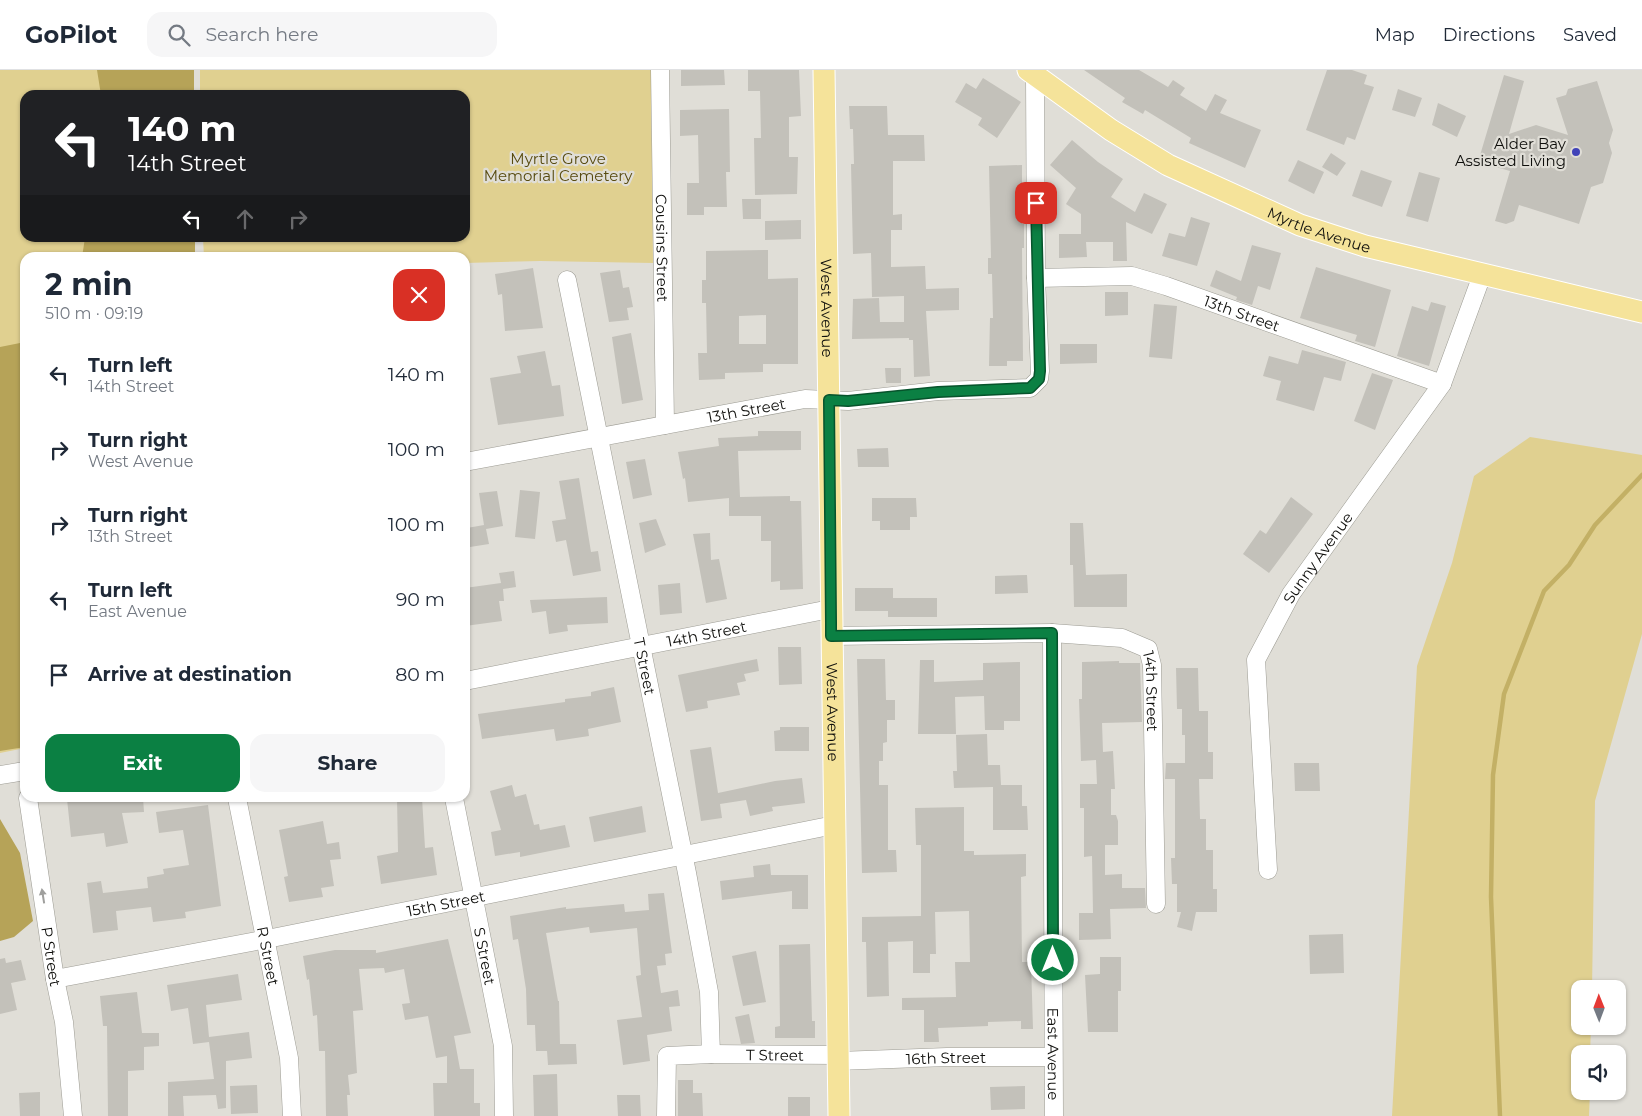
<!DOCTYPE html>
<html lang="en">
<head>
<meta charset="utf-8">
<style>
  body { margin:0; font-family:Montserrat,sans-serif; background:#f6f6f7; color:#1f2937; height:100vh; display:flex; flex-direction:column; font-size:19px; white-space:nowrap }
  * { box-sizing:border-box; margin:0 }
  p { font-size:16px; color:#747a83 }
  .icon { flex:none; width:28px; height:28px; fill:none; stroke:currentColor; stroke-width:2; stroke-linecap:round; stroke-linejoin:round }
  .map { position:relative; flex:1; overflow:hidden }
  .details { position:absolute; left:20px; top:182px; width:450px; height:550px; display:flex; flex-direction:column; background:#fff; border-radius:15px; box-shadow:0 1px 4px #0004 }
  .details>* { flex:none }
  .guide { position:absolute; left:20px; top:20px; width:450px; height:152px; border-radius:15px; box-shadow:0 1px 4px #0004; background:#202124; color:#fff; overflow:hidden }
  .needle { width:32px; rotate:359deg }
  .buttons { position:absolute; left:1571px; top:910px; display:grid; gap:10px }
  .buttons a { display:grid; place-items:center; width:55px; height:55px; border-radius:10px; background:#fff; box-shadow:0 1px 4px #0004; font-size:25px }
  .pin { position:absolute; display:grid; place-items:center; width:42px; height:42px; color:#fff; margin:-21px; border-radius:10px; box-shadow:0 2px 8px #0006 }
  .me { position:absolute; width:55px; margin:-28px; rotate:0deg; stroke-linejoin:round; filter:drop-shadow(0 0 4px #0008) }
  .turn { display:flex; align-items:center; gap:18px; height:105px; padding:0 25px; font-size:22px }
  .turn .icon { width:65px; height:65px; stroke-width:2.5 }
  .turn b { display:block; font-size:35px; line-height:42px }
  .lanes { display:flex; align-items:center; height:48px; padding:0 25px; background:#0003; justify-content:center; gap:25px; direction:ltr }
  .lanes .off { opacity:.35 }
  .round { display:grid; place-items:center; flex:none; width:52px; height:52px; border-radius:15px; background:#f6f6f7 }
  .summary { display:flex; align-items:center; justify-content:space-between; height:85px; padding:0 25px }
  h1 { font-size:30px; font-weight:700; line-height:38px }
  .cta { display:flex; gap:10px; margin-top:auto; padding:10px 25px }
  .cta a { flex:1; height:58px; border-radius:15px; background:#0b8043; color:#fff; font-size:20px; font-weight:700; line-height:58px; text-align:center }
  .cta a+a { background:#f6f6f7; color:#1f2937 }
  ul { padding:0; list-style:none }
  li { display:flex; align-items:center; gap:15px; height:75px; padding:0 25px }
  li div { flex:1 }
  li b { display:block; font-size:19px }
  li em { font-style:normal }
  header { display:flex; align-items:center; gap:30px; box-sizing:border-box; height:70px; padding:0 25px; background:#fff; border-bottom:1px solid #e0e1e3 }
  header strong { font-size:24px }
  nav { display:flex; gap:28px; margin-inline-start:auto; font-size:18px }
  .search { width:350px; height:45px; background:#f6f6f7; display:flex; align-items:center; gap:12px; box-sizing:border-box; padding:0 18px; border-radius:15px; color:#747a83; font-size:19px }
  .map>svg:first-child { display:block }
  .green { fill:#e0d090 }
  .forest { fill:#b6a358 }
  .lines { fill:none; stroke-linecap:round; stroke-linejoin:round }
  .stream { stroke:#c3b065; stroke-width:4.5 }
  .building { fill:#c3c1ba; fill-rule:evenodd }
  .minor-casing { stroke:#9d9c94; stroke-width:19 }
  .major-casing { stroke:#fff; stroke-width:23 }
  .minor { stroke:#fff; stroke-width:18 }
  .major { stroke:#f5e39a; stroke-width:21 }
  .oneway { fill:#9f9f9d }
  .route-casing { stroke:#07532c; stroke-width:12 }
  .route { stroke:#0b8043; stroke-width:9 }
  .poi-dot { fill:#4143b8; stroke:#e0ded7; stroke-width:2 }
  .labels { text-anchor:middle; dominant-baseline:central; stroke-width:4.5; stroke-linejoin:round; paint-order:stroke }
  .poi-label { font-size:15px; fill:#0e0e0b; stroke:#e0ded7; text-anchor:end }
  .park-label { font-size:15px; fill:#574a0e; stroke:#e0ded7 }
  .street-label { font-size:15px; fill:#0e0e0b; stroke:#e0ded7 }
</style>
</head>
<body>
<header>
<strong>GoPilot</strong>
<div class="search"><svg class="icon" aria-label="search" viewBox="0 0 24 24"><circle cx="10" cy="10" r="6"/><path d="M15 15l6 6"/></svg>Search here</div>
<nav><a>Map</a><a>Directions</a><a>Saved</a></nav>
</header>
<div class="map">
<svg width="1642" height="1046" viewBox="0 0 1642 1046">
  <rect width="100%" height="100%" fill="#e0ded7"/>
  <path class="green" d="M0,0H157L158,25H25V168H165L166,187L25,188V678L0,683Z
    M200,0H651L653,193L540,191L465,193V188L204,187L203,168H465V25H200Z
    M1530,367L1642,385V564L1595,731L1592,919H1580V956H1591L1590,984H1580V1021H1590L1589,1046H1392L1417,596L1452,493L1474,406Z"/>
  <path class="forest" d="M97,0H194V25H101Z
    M85,168H195V187H82Z
    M25,272V677L0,681V277Z
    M0,749L20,783L33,851L14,867L0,871Z"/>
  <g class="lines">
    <path class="stream" d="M1500,1046L1491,827L1493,705L1504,624L1544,521L1569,495L1595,455L1642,405"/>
  </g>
  <path class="building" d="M681,0H724L725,15L681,16Z
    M748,0H799L801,46L789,47V87H798L797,124L755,125L754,68H761L760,21H748Z
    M1084,0H1139L1168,17L1173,10L1185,18L1180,25L1206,41L1215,24L1227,30L1220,43L1261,60L1245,98L1189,73L1191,68L1145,40L1143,44L1122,32L1125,28Z
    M1327,0H1352L1367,5L1364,14L1374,17L1355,70L1347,67L1344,75L1306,60Z
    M1504,5L1524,11L1509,64L1536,55L1568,65L1556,28L1566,25L1568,19L1597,11L1613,60L1609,73L1612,83L1603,113L1591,117L1579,154L1519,135L1514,151L1506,154L1495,151L1510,101L1478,92Z
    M983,8L1021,32L997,68L978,55L982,48L955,32L966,13L976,19Z
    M1398,19L1422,28L1415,47L1392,40Z
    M1438,33L1466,46L1457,67L1432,55Z
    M849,36H887L888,65H924L925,91H893V145L902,144V160H891V197L925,196L926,219L959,218V240L926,241L930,306L914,307L913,270H909V268L852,269L853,229L879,228L880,252H904V226L872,227L871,183L853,184L851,94H854L853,59H850Z
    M729,39L730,102H726L727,137H704V145H687V113H699L698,65L680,66V40Z
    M1072,70L1098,92L1123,109L1111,127L1135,142L1144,123L1167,134L1152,164L1126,152L1127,191H1113V172H1086L1087,187L1059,188V164H1081V144L1066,134L1076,118L1050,95Z
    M1331,83L1346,93L1337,106L1322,97Z
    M1298,90L1324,102L1314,124L1288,111Z
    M1022,95V154H1024V178H1022L1023,291H1007V296H989L990,248H993L992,204H988V188H991L989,96Z
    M1361,100L1392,111L1382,137L1352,126Z
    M1419,102L1440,108L1428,152L1406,146Z
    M742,129H761V149H743Z
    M1191,147L1210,153L1197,196L1162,186L1169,163L1185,167Z
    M801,150V169L765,170V151Z
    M1252,175L1281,183L1270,220L1258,216L1252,235L1236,230L1237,227L1210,216L1216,200L1241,211Z
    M768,180V209L798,208V294H763V302L725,303V309L699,310L698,283H707L706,233H702V210H706V181ZM766,245V274H739V246Z
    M1316,197L1391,220L1375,277L1355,271L1357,265L1300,248Z
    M533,198L543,258L505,261L502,224L498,225L495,204Z
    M620,200L623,218L629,217L633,237L627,238L629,250L609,252L600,203Z
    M1105,222H1128V245L1105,246Z
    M1431,232L1446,236L1429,296L1397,286L1412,236L1428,241Z
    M1154,234L1177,236L1172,289L1149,287Z
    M631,263L643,330L622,334L612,267Z
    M1060,274H1097V293L1060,294Z
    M1302,280L1346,292L1341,311L1324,307L1314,341L1276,330L1281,311L1263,306L1269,286L1298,294Z
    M545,281L552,316L560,315L564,346L498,355L490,308L521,303L517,286Z
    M885,298H901V313H886Z
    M1372,303L1393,310L1375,360L1354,351Z
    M758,361H801V380L738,381L740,427L790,426V431H801L803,519L780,520V511L771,512V471H761V446H729V428L688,432L685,408L683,409L678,382L719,376L718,368L758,366Z
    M888,378L889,397H858L857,379Z
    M645,389L652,425L633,429L626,392Z
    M579,408L591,482L598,481L601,501L573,506L566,470L556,472L552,451L566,449L559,411Z
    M520,420L540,422L535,469L515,467Z
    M497,421L503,456L486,459L489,474L470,477L467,458L484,455L479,423Z
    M1291,427L1313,444L1269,503L1243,484L1260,460L1266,464Z
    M872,428H916L917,447H910V460H880V451H872Z
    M656,449L666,475L645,483L639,453Z
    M1070,453H1083L1086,505L1127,504V537H1074L1073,495H1070Z
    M710,463L711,490L719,489L727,529L706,533L693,464Z
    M514,501L516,517L503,519L504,531H499L502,551L465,556V518L501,513L499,503Z
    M1027,505L1028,523L995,524V506Z
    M680,513L682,543L660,545L658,515Z
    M855,518H893V528H937V547H888V541H855Z
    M607,527L608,553L567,555L568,561L549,564L546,541L532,543L530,530Z
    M778,577H801L802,614L779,615Z
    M757,589L759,601L744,604L746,611L737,613L740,625L707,631L708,638L686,642L678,605Z
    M857,589H885L886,630H895V650H887V672L883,673V691H879V715H888V780H896L897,802L862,803Z
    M920,590H934V612L983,610V593L1020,592V651H1004V660H985L984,626L955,627L956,664H918Z
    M1119,591V593H1140L1142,652L1102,653L1103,682L1113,681L1115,719H1111V745H1116L1118,751V775H1105V805L1122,804V818H1145L1146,838L1110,839L1111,869L1079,870V843H1093L1092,786L1084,787V738H1080V714H1097L1096,690L1081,691L1079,629H1082V592Z
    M1176,598H1198L1199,641H1208V682H1213V709H1199L1200,749H1206V780H1213V819H1217V842H1196L1192,861L1177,857L1181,842H1177V814H1172L1171,788H1175V709H1165L1166,693H1185V665H1182V639H1177Z
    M614,617L621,652L588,659L589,666L556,671L554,659L482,669L478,644L565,632V629L591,626V622Z
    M780,657H809V681H775L774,661L780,660Z
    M987,664L988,695H1000L1001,715H1022V736H1027L1028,760H993V717L954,718L953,701H957L956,665Z
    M711,677L718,723L775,711L802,708L805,733L772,737L773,741L750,746L746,730L720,734L722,748L701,751L690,680Z
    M1294,693H1319L1320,721H1295Z
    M512,715L515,727L526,724L534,755L539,754L540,760L565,755L570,777L520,787V782L495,786L491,762L501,760L490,721Z
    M77,728H143L144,742L122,743L128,773L106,777L104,763L71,767L67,729Z
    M397,728H422L425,778L433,777L437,805L381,814L377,786L398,782Z
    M208,735L221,836L185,842L186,848L153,852L151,837L116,841L118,860L93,863L87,813L101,811L103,823L148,818L147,807L164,804L163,799L189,795L183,760L159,763L156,742Z
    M642,736L646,762L594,772L589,747Z
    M964,737V781H974V785L1026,784V806L1021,807L1022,892H1031L1033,959H1021V951L988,952V956L938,958L939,972H924V940H902V928L956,927L955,892H970L969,841L935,842L936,884H930V903H913V871L888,872L889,926L867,927L866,872H862V847L921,846V775H916L915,738Z
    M323,751L327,774L339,772L341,789L330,790L334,816L321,818L323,827L289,832L284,807L288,806L279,760Z
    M770,794L771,805H808V839H792V821L722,830L720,811L754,807L753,796Z
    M664,823L672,883L665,884L666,895L657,896L661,923L678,920L680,936L669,937L672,961L647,965L650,991L623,995L617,950L642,947L636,906L641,905L637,858L590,863L589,857L546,863L558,931H559L560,974H576L577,994L548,995L547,981H536L535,955H527L526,919L518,869L513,870L510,846L566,837V839L624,834L625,842L649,840L648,824Z
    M1343,864L1344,903L1310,904L1309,865Z
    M448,869L471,963L454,966L460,999H474V1033H480V1046H434L433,1013H447V986L436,988L428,946L405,950L402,934L410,933L404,899L385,903L384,898L359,899L363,940L353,941L357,1003L348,1005L350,1025H347L348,1046H326L325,981H319L317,945L313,946L309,909L307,910L303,886L335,880H376V883Z
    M810,874L812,951H815V968H775V957L780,956L779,875Z
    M756,881L766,932L743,936L732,886Z
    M1100,887H1121V921H1118V962H1088L1085,905L1100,904Z
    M5,888L6,893L21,890L26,910L11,913L17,940L0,944V889Z
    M238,904L242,930L206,935L209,967L249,962L252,988L226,991V1038L218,1039L216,1025L183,1026L184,1046H168V1012L214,1009L209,972L193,974L188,938L171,941L167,915Z
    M137,922L142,963H159V976L144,977V1000L128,1001V1046H108L107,956H103L100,926Z
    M749,944L755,973L741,974L735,947Z
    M557,1004L558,1046H534L533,1005Z
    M678,1010H693V1023H702L703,1046H678Z
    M257,1015L258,1043L231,1044L230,1016Z
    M1025,1016V1039L991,1040L990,1017Z
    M40,1022V1046H20L19,1023Z
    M617,1025H640L641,1046H618Z
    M788,1027H810V1046H788Z"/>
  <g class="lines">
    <defs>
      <g id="minor">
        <path id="s1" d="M660,0L665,355"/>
        <path id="s2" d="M1036,208L1132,206L1166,216L1442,314"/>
        <path id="s3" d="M567,210L687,803L709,922L711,984L667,986L666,1046"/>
        <path id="s4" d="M465,392L805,329L848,331L938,321L1030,318L1039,309L1040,301L1036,208L1035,6"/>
        <path id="s5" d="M1052,563L1054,1046"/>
        <path id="s6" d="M831,566L1052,563L1122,568L1148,579L1152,595L1156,834"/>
        <path id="s7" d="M465,611L830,539"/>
        <path d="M0,705L25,701"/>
        <path id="s8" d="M28,728L55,909L64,952L73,1046"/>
        <path id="s9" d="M237,728L289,988L292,1046"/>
        <path id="s10" d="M454,728L503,976L504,1046"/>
        <path id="s11" d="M1268,800L1256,590L1291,524L1442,314L1482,205"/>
        <path id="s12" d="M55,909L267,869L834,755"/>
        <path id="s13" d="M711,984L838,985"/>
        <path id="s14" d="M838,991L947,987H1053"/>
      </g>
      <g id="major">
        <path id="s15" d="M824,0L839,1046"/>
        <path id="s16" d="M1028,0L1111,60L1168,95L1300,155L1365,176L1642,242"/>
      </g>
    </defs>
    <use href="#minor" class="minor-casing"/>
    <use href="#major" class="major-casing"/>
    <use href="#minor" class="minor"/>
    <use href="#major" class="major"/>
  </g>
  <defs><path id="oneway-solid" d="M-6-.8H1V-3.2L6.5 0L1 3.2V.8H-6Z" transform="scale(1.25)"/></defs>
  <use class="oneway" href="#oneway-solid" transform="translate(43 826) rotate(-99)"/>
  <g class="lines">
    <defs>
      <path id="route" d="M1036,133L1040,301L1039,309L1030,318L938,322L848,331L829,330L831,552V566L1052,563L1053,890"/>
    </defs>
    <use href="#route" class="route-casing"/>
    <use href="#route" class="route"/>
  </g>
  <circle class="poi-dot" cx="1576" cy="82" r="5"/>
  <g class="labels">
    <g class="poi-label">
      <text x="1566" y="73">Alder Bay<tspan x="1566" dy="17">Assisted Living</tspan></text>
    </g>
    <g class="park-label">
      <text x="558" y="88">Myrtle Grove<tspan x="558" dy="17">Memorial Cemetery</tspan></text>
    </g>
    <g class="street-label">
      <text stroke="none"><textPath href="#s16" startOffset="334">Myrtle Avenue</textPath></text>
      <text stroke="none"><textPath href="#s1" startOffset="178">Cousins Street</textPath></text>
      <text stroke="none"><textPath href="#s15" startOffset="238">West Avenue</textPath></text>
      <text stroke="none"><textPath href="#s2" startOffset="212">13th Street</textPath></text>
      <text stroke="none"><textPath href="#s4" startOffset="286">13th Street</textPath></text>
      <text stroke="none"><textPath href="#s11" startOffset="330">Sunny Avenue</textPath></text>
      <text stroke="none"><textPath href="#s7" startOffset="246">14th Street</textPath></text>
      <text stroke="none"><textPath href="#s3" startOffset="394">T Street</textPath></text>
      <text stroke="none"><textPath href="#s6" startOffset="362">14th Street</textPath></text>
      <text stroke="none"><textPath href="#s15" startOffset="642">West Avenue</textPath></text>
      <text stroke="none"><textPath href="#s12" startOffset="398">15th Street</textPath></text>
      <text stroke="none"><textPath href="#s9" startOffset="161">R Street</textPath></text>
      <text stroke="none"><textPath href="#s10" startOffset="161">S Street</textPath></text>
      <text stroke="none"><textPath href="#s8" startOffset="160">P Street</textPath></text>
      <text stroke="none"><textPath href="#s13" startOffset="64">T Street</textPath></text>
      <text stroke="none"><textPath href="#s5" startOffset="421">East Avenue</textPath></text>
      <text stroke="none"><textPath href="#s14" startOffset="108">16th Street</textPath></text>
    </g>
  </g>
</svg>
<div class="buttons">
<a><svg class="needle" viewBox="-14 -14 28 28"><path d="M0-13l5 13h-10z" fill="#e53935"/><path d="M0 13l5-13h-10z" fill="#747a83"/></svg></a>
<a><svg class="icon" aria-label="sound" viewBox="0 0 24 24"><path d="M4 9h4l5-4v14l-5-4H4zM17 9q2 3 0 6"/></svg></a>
</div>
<div class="pin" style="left:1036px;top:133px;background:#d93025"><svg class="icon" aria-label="arrive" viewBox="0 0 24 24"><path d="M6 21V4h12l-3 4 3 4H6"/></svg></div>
<svg class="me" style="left:1053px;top:890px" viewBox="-20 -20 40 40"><circle r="17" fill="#0b8043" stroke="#fff" stroke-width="3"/><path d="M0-11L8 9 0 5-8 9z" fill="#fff"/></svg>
<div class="guide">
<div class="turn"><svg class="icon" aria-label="left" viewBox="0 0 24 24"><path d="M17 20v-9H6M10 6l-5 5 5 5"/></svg><div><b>140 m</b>14th Street</div></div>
<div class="lanes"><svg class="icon" aria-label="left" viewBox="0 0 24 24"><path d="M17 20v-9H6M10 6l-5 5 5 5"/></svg><svg class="icon off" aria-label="ahead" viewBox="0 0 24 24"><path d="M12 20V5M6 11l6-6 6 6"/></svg><svg class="icon off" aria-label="right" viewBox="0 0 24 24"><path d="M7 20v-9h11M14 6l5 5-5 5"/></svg></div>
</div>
<section class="details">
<div class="summary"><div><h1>2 min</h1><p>510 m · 09:19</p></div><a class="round" style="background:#d93025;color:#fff"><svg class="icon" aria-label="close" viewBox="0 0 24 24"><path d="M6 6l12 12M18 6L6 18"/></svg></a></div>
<ul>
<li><svg class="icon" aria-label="left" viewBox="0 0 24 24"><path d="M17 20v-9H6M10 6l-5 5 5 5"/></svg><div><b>Turn left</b><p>14th Street</p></div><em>140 m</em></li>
<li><svg class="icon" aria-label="right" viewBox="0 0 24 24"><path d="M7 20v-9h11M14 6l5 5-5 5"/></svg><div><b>Turn right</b><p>West Avenue</p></div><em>100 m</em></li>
<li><svg class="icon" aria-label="right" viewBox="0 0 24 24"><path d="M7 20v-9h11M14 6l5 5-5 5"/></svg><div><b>Turn right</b><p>13th Street</p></div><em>100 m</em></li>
<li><svg class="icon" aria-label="left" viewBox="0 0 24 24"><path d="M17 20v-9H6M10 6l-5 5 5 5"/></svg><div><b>Turn left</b><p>East Avenue</p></div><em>90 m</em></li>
<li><svg class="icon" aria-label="arrive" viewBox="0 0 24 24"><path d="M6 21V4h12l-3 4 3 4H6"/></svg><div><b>Arrive at destination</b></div><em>80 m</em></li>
</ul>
<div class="cta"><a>Exit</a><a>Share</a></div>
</section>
</div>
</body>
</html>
